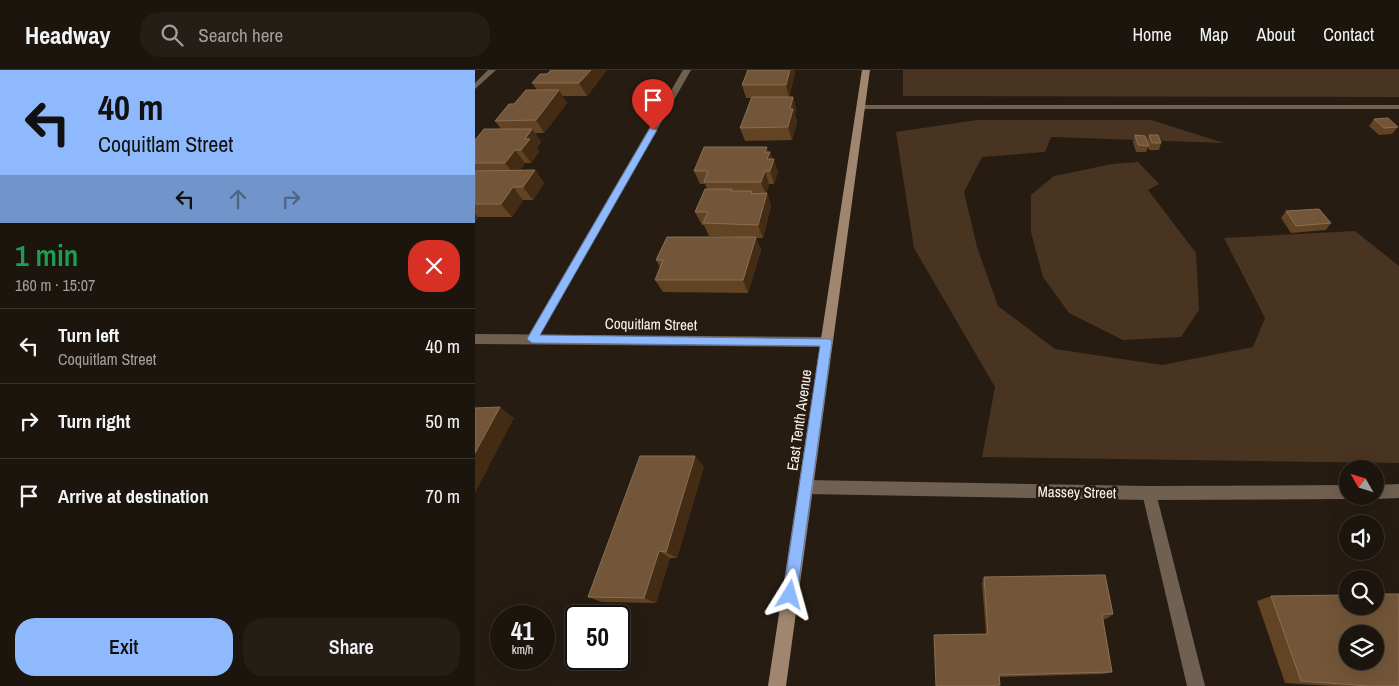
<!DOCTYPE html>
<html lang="en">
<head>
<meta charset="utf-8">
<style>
  body { margin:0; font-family:"Archivo Narrow",sans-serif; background:#251e17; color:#f1f3f6; height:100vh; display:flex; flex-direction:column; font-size:19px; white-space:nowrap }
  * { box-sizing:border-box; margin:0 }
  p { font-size:16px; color:#a09f9e }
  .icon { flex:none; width:28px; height:28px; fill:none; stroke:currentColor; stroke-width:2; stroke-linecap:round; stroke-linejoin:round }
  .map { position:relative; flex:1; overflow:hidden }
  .sheet { display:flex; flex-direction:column; background:#1c150e; width:475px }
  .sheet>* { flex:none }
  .hud { background:#8eb9fd; color:#111; overflow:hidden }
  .needle { width:32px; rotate:309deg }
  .tools { position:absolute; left:864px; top:390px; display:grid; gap:10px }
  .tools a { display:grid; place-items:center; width:45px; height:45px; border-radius:50%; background:#1c150e; box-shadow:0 5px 20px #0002,0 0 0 1px #3a342e; font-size:25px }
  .speed { position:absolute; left:15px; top:535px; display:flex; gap:10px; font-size:25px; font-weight:700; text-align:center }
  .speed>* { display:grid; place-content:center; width:65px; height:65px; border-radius:50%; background:#1c150e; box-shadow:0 5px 20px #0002,0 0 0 1px #3a342e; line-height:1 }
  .speed small { font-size:12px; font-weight:400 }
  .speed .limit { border:2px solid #111; border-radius:8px; background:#fff; color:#111 }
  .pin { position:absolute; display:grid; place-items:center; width:42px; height:42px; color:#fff; margin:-51px -21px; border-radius:50% 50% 50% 0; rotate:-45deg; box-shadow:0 0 5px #0007 }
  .pin .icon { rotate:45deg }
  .me { position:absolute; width:55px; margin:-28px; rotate:8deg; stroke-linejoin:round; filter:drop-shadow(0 0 4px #0008) }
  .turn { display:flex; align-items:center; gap:18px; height:105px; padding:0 15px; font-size:22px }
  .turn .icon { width:65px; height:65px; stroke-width:2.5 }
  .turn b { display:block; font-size:35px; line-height:42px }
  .lanes { display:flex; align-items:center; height:48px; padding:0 15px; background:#0003; justify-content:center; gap:25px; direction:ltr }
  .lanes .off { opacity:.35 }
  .round { display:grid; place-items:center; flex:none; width:52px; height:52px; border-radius:20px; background:#251e17 }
  .overview { display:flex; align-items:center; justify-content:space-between; height:85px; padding:0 15px }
  h1 { font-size:30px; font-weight:600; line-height:38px; color:#1e9e55 }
  .action { display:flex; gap:10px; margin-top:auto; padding:10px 15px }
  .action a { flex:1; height:58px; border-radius:20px; background:#8eb9fd; color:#111; font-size:20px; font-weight:600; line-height:58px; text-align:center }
  .action a+a { background:#251e17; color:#f1f3f6 }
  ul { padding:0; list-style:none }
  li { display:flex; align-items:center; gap:15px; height:75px; padding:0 15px; border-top:1px solid #3a342e }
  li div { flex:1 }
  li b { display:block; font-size:19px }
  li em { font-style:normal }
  header { display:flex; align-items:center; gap:30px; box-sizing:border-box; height:70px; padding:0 25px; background:#1c150e; border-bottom:1px solid #3a342e }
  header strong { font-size:24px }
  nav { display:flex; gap:28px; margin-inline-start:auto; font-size:18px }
  .search { width:350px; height:45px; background:#251e17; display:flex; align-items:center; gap:12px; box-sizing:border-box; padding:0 18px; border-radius:20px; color:#a09f9e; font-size:19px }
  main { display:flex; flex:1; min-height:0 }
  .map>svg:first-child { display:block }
  .green { fill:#493421 }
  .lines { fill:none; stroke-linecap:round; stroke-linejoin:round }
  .lane { fill:#706052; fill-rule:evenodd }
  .street { fill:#706052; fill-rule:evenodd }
  .secondary { fill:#a0866f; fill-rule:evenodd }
  .wall { fill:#624323 }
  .shaded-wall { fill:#432c13 }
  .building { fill:#735639; stroke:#886f55; fill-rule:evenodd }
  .route { fill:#8eb9fd; stroke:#5c78a4 }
  .labels { text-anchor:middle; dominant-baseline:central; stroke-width:5; stroke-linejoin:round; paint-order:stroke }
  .street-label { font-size:15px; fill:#fbf4ed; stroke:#261c12 }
</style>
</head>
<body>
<header>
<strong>Headway</strong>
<div class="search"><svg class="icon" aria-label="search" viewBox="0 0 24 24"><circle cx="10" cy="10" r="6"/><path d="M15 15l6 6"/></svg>Search here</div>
<nav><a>Home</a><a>Map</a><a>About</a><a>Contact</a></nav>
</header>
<main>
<section class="sheet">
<div class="hud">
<div class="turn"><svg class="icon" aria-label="left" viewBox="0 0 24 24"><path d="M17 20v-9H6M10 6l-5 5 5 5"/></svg><div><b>40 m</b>Coquitlam Street</div></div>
<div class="lanes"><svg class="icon" aria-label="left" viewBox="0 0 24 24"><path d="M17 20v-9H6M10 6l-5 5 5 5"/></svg><svg class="icon off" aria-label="ahead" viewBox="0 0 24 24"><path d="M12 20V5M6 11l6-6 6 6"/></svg><svg class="icon off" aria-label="right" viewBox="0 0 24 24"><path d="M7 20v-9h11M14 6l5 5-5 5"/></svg></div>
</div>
<div class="overview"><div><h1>1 min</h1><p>160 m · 15:07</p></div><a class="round" style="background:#d93025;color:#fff"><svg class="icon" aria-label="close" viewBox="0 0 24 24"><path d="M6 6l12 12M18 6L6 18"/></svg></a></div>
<ul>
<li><svg class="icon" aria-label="left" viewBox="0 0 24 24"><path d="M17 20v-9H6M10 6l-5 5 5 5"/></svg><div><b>Turn left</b><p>Coquitlam Street</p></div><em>40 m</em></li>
<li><svg class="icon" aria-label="right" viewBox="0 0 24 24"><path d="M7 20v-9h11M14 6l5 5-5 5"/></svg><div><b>Turn right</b></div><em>50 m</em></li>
<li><svg class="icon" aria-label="arrive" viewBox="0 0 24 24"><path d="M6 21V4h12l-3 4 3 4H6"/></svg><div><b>Arrive at destination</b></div><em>70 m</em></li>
</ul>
<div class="action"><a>Exit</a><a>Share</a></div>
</section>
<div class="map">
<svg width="924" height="616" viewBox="0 0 924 616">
  <rect width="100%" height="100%" fill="#261c12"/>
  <path class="green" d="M428,0H924V27L428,26Z
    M502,50H676L749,73L576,67L570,82L507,87L489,122L502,177L523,236L580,279L687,295L778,277L790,248L749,168L880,161L924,196V393L507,387L520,317L439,178L421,62Z
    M663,92L684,114L673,120L721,183L724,240L706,267L648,270L594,243L568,207L556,162V125L579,106L637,94Z"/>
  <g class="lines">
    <path class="lane" d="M208,0H216L61,272H53L51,269L53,266Z
      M382,35H924V39H382Z
      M674,416L679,418L681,423L730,616H712L667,423L669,418Z"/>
    <path class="street" d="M13,0H21L0,19V13Z
      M0,264L351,267L355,269L357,272L355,275L351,277L0,274Z
      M331,410L674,416L872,415V426H877L872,429L674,430L331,424L326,422L324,417L326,412Z
      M924,414V428L900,429L895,426H900V415Z"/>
    <path class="secondary" d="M387,0H395L311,616H293Z"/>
  </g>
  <path class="wall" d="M132,0L112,26H87L92,33L69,63H60L66,72L62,78L64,82L56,93H50L45,100H60L69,113L58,130H48L37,147H3L0,152V70L26,59L20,51L39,34L62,20L57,13L72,4Z
    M320,3L314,27H318L321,39L320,44L322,52L317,70L270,71L265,58L276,28H271L267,15Z
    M899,49L923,57L917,64L904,65L894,56Z
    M660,65L672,71L674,65L686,73L684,80H674L673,77L671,82H661L658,72Z
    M293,82H295L303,102L299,114H294L291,123H292L296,136L288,168H281L286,180L273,223L188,222L180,210L185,197L181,190L261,167L234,166L229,155H227L220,142L232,119L230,114H225L219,101Z
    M811,141L856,153L851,160L816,163L806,148Z
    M229,396L202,488H195L181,533L127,532L113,527Z
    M509,507L638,544L631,549H628L637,602L629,604L524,607L525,615L524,616H461L511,564L507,513Z
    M796,526L924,616H855L810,613L782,531Z"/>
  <path class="shaded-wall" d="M116,0H132L112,26L104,13Z
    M315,0H320V3L314,27L311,15Z
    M84,20L92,33L69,63L61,50Z
    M318,27L321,39L320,44L322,52L317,70L313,57L315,39Z
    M57,59L66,72L62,78L64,82L56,93L46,80L50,69Z
    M292,77L294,84L295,82L298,92L299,89L303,102L299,114L290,82Z
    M40,80L50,93L40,106L30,93Z
    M60,100L69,113L58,130L48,117Z
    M290,101L294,114L291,125L286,112Z
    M38,117L48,130L37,147L26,134Z
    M292,123L296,136L288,168L283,155Z
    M0,144L3,147L0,152Z
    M281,167L286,180L273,223L268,210Z
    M25,337L39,348L0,423V383Z
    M220,386L229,396L202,488L191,482Z
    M184,481L195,488L181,533L169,528Z"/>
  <path class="building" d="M76,0H116L104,13H57L65,4H72Z
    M273,0H315L311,15H267Z
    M51,20H84L61,50L20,51L34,34H39Z
    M277,27H318L315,39H318L313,57L265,58Z
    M913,48L923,57L909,58L899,49Z
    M9,59H57L50,69H55L46,80H40L30,93H0V70Z
    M660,65L670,66L674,76L663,75Z
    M674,65H683L686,73H677Z
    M229,77H292L290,82H295L292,89H299L295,101H290L286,112H229L233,101H219Z
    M60,100L48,117H38L26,134H0V101Z
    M230,119H257L256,121H277L276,124L292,123L283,155L228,153L233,142H220Z
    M844,139L856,153L821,156L811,141Z
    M192,167H281L268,210H180L188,190H181Z
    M25,337L0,383V338Z
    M165,386H220L191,482L184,481L169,528L113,527Z
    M630,505L638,544H627L637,602L524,605L525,615H519V616H461L459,565L513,564L509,507Z
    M900,524H924V616H894L826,611L796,526L872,525V536H900ZM872,564H900V591H872Z"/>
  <path class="route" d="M175,58L182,60L65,265L355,269L357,272L322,525L320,531L315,533L310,531L308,525L345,276L57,273L52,269Z"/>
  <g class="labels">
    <g class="street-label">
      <text transform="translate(176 254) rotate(1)">Coquitlam Street</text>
      <text transform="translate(324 350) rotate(-82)">East Tenth Avenue</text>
      <text transform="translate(602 422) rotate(1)">Massey Street</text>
    </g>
  </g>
</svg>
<div class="tools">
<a><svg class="needle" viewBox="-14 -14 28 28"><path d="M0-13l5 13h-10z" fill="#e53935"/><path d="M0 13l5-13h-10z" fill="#a09f9e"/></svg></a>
<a><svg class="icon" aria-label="sound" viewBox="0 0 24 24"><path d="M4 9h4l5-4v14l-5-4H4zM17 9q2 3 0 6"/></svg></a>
<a><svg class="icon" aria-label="search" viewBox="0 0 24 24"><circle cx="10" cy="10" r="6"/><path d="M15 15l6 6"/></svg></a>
<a><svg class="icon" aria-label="layers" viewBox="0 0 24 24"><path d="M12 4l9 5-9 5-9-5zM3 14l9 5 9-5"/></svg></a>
</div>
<div class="speed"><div>41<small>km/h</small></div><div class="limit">50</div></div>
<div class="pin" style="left:178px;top:60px;background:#d93025"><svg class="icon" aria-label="arrive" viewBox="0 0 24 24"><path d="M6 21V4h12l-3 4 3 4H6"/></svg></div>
<svg class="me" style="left:315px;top:525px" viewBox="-20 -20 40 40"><path d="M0-17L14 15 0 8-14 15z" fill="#8eb9fd" stroke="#fff" stroke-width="4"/></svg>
</div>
</main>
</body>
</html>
